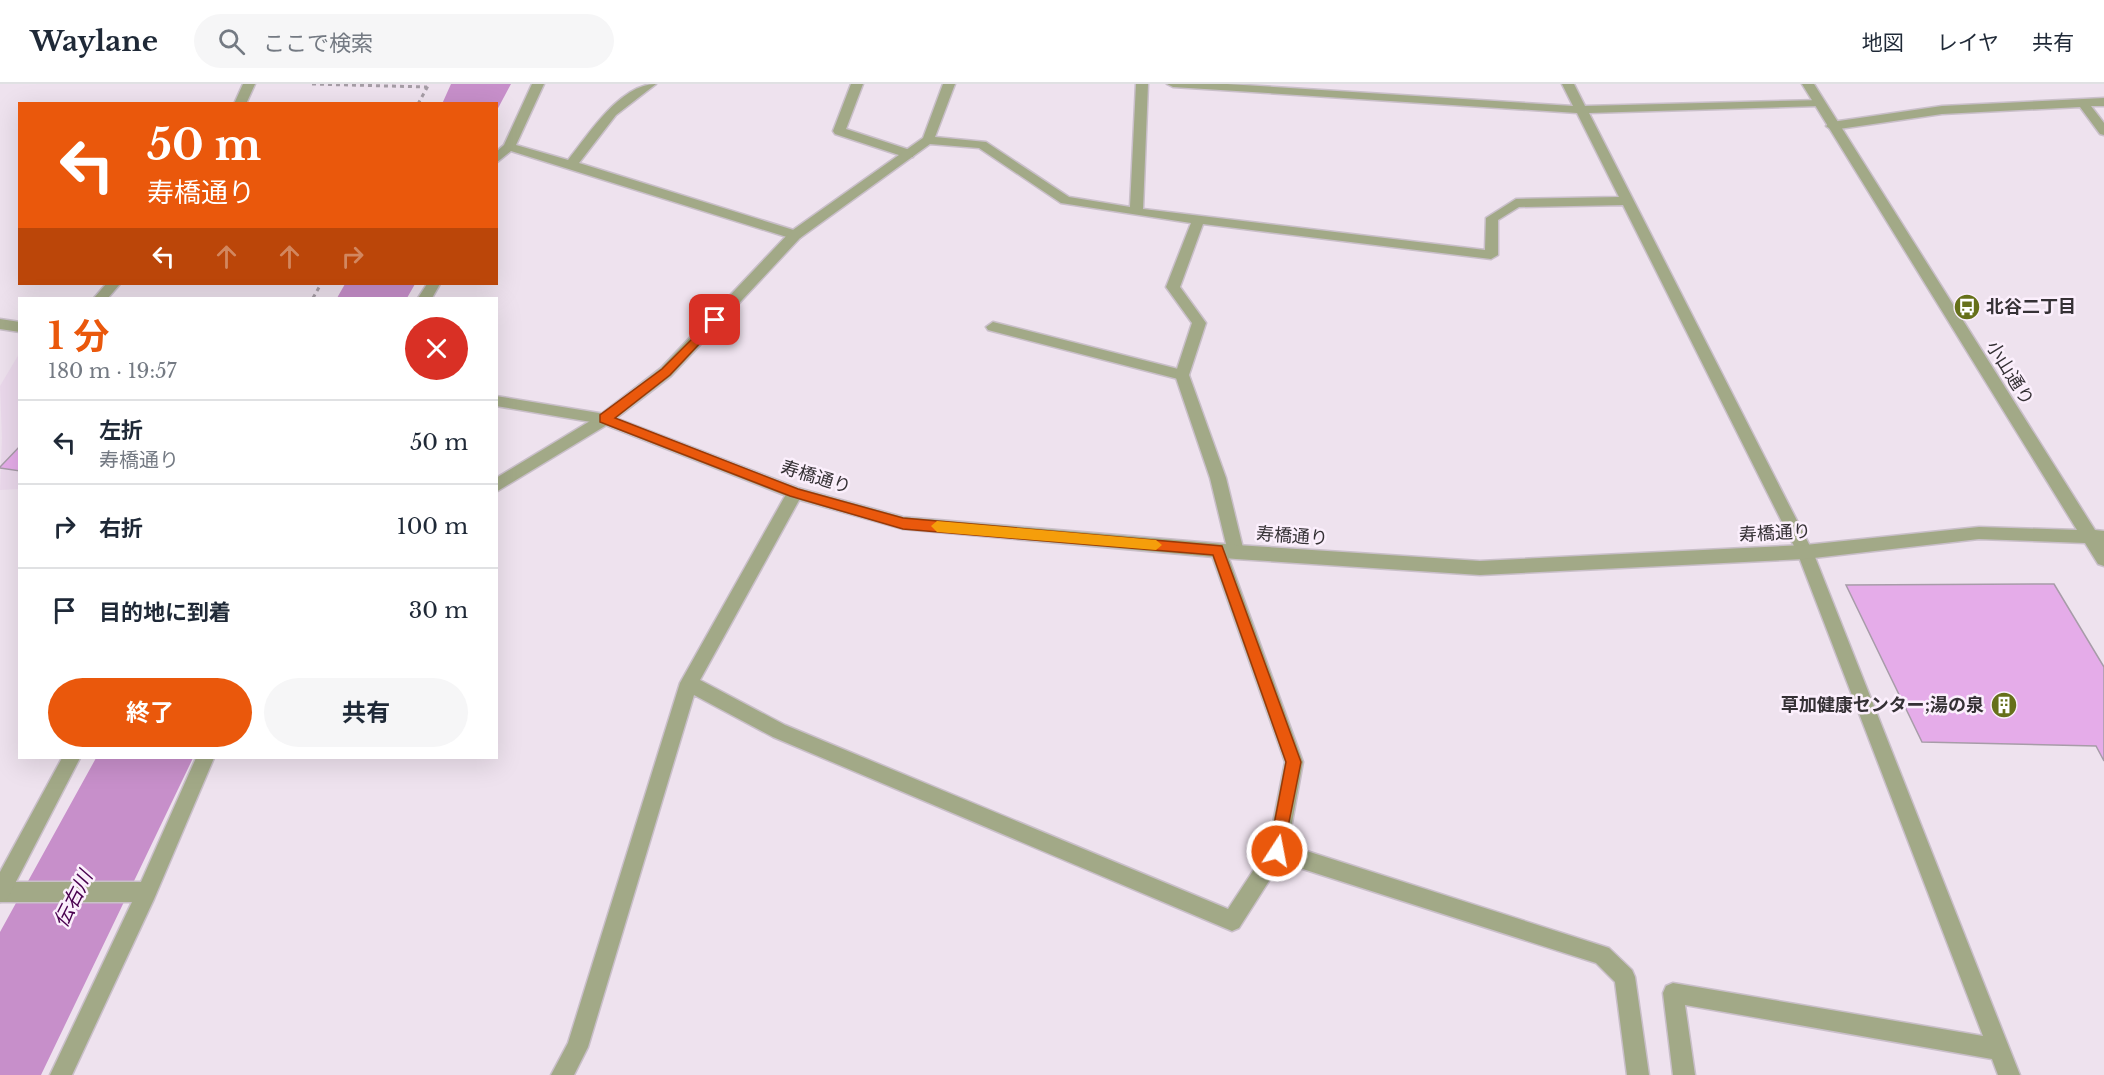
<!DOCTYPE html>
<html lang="ja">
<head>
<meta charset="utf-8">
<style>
  body { margin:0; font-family:"Libre Baskerville","Noto Sans JP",serif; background:#f6f6f7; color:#1f2937; height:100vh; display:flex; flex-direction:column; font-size:22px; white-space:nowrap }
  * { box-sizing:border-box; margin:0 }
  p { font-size:20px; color:#747a83 }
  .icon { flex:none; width:33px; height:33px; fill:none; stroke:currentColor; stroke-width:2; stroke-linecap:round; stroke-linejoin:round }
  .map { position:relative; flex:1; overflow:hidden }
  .side { position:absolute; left:18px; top:213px; width:480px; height:462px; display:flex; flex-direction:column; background:#fff; border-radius:0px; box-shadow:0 6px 24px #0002 }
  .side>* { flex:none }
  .hud { position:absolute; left:18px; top:18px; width:480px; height:183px; border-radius:0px; box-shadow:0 6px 24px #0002; background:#ea580c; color:#fff; overflow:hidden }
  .pin { position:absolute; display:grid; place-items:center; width:51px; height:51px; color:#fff; margin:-26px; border-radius:12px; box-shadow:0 3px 9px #0006 }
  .me { position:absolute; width:66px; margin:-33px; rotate:11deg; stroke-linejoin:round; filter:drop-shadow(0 0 4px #0008) }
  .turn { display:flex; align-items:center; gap:21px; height:126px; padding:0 30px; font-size:27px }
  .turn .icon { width:78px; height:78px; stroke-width:2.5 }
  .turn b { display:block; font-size:42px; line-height:51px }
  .lanes { display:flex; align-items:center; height:57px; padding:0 30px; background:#0003; justify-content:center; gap:30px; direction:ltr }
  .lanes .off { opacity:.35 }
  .round { display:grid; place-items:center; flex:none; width:63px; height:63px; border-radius:32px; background:#f6f6f7 }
  .summary { display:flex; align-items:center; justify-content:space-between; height:102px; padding:0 30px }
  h1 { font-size:36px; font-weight:700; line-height:45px; color:#ea580c }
  .action { display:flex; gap:12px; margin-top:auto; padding:12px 30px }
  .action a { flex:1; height:69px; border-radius:36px; background:#ea580c; color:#fff; font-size:24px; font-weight:700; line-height:69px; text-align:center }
  .action a+a { background:#f6f6f7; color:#1f2937 }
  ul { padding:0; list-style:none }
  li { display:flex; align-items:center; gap:18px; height:84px; padding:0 30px; border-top:2px solid #e0e1e3 }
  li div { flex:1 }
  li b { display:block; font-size:22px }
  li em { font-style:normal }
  header { display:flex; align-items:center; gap:36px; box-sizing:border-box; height:84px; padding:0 30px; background:#fff; border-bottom:2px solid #e0e1e3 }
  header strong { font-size:28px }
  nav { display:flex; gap:33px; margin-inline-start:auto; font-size:21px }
  .search { width:420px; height:54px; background:#f6f6f7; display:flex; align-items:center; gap:15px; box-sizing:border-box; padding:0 21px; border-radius:33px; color:#747a83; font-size:22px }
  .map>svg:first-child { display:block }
  .built { fill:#ead8eb }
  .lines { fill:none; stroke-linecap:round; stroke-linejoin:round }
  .river { fill:#c78fca; fill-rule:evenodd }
  .building { fill:#e5ace9; stroke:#a79ca8; stroke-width:1.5 }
  .service-casing { stroke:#c9bfc9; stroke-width:3 }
  .minor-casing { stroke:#c9bfc9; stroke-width:3 }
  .tertiary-casing { stroke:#c9bfc9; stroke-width:3 }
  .path { stroke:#a59ca5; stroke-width:3; stroke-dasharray:4 4; stroke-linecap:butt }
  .service { fill:#a2a987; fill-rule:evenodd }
  .minor { fill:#a2a987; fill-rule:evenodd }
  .tertiary { fill:#a2a987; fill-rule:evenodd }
  .route { fill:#ea580c; stroke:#983908; stroke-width:1.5 }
  .slow { fill:#f59e0b }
  .labels { text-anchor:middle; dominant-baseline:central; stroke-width:5; stroke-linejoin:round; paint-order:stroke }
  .poi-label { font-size:18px; font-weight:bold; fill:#353135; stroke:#fbeffc; text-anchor:start }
  .street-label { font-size:18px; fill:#353135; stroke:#fbeffc }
  .water-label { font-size:20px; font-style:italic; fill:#49014f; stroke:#fbeffc }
</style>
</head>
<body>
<header>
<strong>Waylane</strong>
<div class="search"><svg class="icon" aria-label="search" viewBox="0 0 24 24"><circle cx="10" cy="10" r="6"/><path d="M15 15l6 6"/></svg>ここで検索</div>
<nav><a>地図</a><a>レイヤ</a><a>共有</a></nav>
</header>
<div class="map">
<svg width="2104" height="991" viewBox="0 0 2104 991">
  <rect width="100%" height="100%" fill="#eee2ee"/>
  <path class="built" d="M19,270V405L0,406L2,354L0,302Z"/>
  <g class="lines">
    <path class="river" d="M451,0H511L496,28V20H442Z
      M345,200H415L407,214H337Z
      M96,674H193L41,991H0V848Z"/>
  </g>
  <path class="building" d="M20,362V387L0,384V383Z
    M2054,500L2104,583V677L2096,662L1922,658L1846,501Z"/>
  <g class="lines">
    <defs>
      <path id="service" d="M243,0H255L246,20H234Z
        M532,0H544L516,61L568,76C589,50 620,0 656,0L616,31L579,79L800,148L802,151L800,154H790L511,67L496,79V68L504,61Z
        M851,0H863L846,45L913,67V73H905L835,50L833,47Z
        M106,200H120L108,214H94Z
        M427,200H440L432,214H418Z
        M993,238L1182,286L1189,291L1182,296L988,246L986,243Z"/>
      <path id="minor" d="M943,0H955L935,53L986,58L1069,113L1130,123L1136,0H1148L1143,125L1485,166L1486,134L1516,115L1619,113L1577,29L1173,3L1167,0H1227L1573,22L1562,0H1574L1585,22L1822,16V20L1818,22L1589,29L1813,468L2020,991H1998L1992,975L1685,921L1695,991H1673L1663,909L1666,902L1673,899L1983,952L1797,468L1623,121L1519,123L1498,136V171L1491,175L1203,140L1180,203L1206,239L1189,291L1226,394L1244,468L1242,473H1230L1228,468L1210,394L1175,291L1192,239L1166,203L1191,139L1061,119L979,64L930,60L800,154L671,292L610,339L496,408V394L600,331L661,284L790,148L923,54Z
        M2104,14V22H2091L2104,39V51L2100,50L2080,23L1942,30L1832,46L1826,42L1832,38L1942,22Z
        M795,403L803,409L700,596L785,641L1228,825L1268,764L1285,678L1210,466L1212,461H1224L1303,678L1288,761L1609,864L1632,886L1635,893L1649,991H1627L1615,898L1596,879L1281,778L1239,844L1232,847L773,653L694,611L588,963L574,991H551L568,959L680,599L789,405Z
        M196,674H214L154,815L72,991H50L132,818H0V798H141Z"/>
      <path id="tertiary" d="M1802,0H1814L2095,446L2104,447V482L2098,480L2085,459L1979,455L1805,475L1480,491L1236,475L903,445L789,413L603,340L496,322V312L605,330L798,404L903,433L1236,461L1480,477L1805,461L1979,443L2077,446Z
        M0,235L20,238V248L0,245Z
        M62,674H80L7,815L0,818V788Z"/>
    </defs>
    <use href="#service" class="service-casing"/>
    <use href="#minor" class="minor-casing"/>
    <use href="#tertiary" class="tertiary-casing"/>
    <path class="path" d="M312,0L427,3
      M418,20L429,0
      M313,214L321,200"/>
    <use href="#service" class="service"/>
    <use href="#minor" class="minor"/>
    <use href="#tertiary" class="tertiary"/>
  </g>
  <path class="route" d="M715,232L719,233V239L670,291L615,334L798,405L903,434L1222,462L1301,678L1282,773L1277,775L1271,773L1269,767L1286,678L1213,471L903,445L790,412L600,338V331L662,285Z"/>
  <path class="slow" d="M937,437L1156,456L1162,461L1156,466L937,448L931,442Z"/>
  <defs>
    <symbol id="bus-disc" viewBox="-11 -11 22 22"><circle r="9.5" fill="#66701a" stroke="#fbeffc"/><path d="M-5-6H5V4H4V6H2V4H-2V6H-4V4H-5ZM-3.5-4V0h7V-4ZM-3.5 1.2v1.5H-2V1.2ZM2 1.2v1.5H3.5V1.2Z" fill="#fff"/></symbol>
    <symbol id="building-disc" viewBox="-11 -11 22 22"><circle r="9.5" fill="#66701a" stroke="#fbeffc"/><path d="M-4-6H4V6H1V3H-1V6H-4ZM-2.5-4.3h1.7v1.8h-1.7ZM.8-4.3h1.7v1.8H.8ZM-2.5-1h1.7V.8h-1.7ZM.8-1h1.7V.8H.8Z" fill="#fff"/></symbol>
  </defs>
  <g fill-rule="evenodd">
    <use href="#bus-disc" x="1952" y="208" width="30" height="30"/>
    <use href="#building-disc" x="1989" y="606" width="30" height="30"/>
  </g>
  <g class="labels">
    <g class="poi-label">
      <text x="1986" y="223">北谷二丁目</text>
      <text x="1984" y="621" text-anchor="end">草加健康センター;湯の泉</text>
    </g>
    <g class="street-label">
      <text transform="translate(2010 289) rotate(58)">小山通り</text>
      <text transform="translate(816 393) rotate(17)">寿橋通り</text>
      <text transform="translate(1775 449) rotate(-3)">寿橋通り</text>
      <text transform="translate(1292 452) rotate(4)">寿橋通り</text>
    </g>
    <g class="water-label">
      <text transform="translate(73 815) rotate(-63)">伝右川</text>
    </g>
  </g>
</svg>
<div class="pin" style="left:715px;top:236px;background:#d93025"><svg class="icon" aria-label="arrive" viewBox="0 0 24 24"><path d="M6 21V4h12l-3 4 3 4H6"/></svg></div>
<svg class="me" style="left:1277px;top:767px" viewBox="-20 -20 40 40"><circle r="17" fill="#ea580c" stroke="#fff" stroke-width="3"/><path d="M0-11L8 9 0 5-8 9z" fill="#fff"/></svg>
<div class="hud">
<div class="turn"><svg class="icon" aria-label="left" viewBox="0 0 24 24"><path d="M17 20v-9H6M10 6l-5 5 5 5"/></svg><div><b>50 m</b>寿橋通り</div></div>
<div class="lanes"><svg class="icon" aria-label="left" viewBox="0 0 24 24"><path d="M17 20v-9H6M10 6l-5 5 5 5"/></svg><svg class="icon off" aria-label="ahead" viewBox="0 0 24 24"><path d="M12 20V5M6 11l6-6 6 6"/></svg><svg class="icon off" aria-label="ahead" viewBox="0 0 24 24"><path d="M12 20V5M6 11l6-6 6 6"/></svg><svg class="icon off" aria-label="right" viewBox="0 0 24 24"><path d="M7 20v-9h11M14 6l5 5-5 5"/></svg></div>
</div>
<section class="side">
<div class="summary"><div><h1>1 分</h1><p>180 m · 19:57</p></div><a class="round" style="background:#d93025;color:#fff"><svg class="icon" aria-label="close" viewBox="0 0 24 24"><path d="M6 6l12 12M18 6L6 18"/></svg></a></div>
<ul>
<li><svg class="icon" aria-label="left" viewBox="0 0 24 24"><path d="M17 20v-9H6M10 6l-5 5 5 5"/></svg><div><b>左折</b><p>寿橋通り</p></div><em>50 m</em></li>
<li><svg class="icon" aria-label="right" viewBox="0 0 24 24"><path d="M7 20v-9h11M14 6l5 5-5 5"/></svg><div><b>右折</b></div><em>100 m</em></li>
<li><svg class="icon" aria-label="arrive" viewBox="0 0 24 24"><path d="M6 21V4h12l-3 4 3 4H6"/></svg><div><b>目的地に到着</b></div><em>30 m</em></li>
</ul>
<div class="action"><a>終了</a><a>共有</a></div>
</section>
</div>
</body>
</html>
